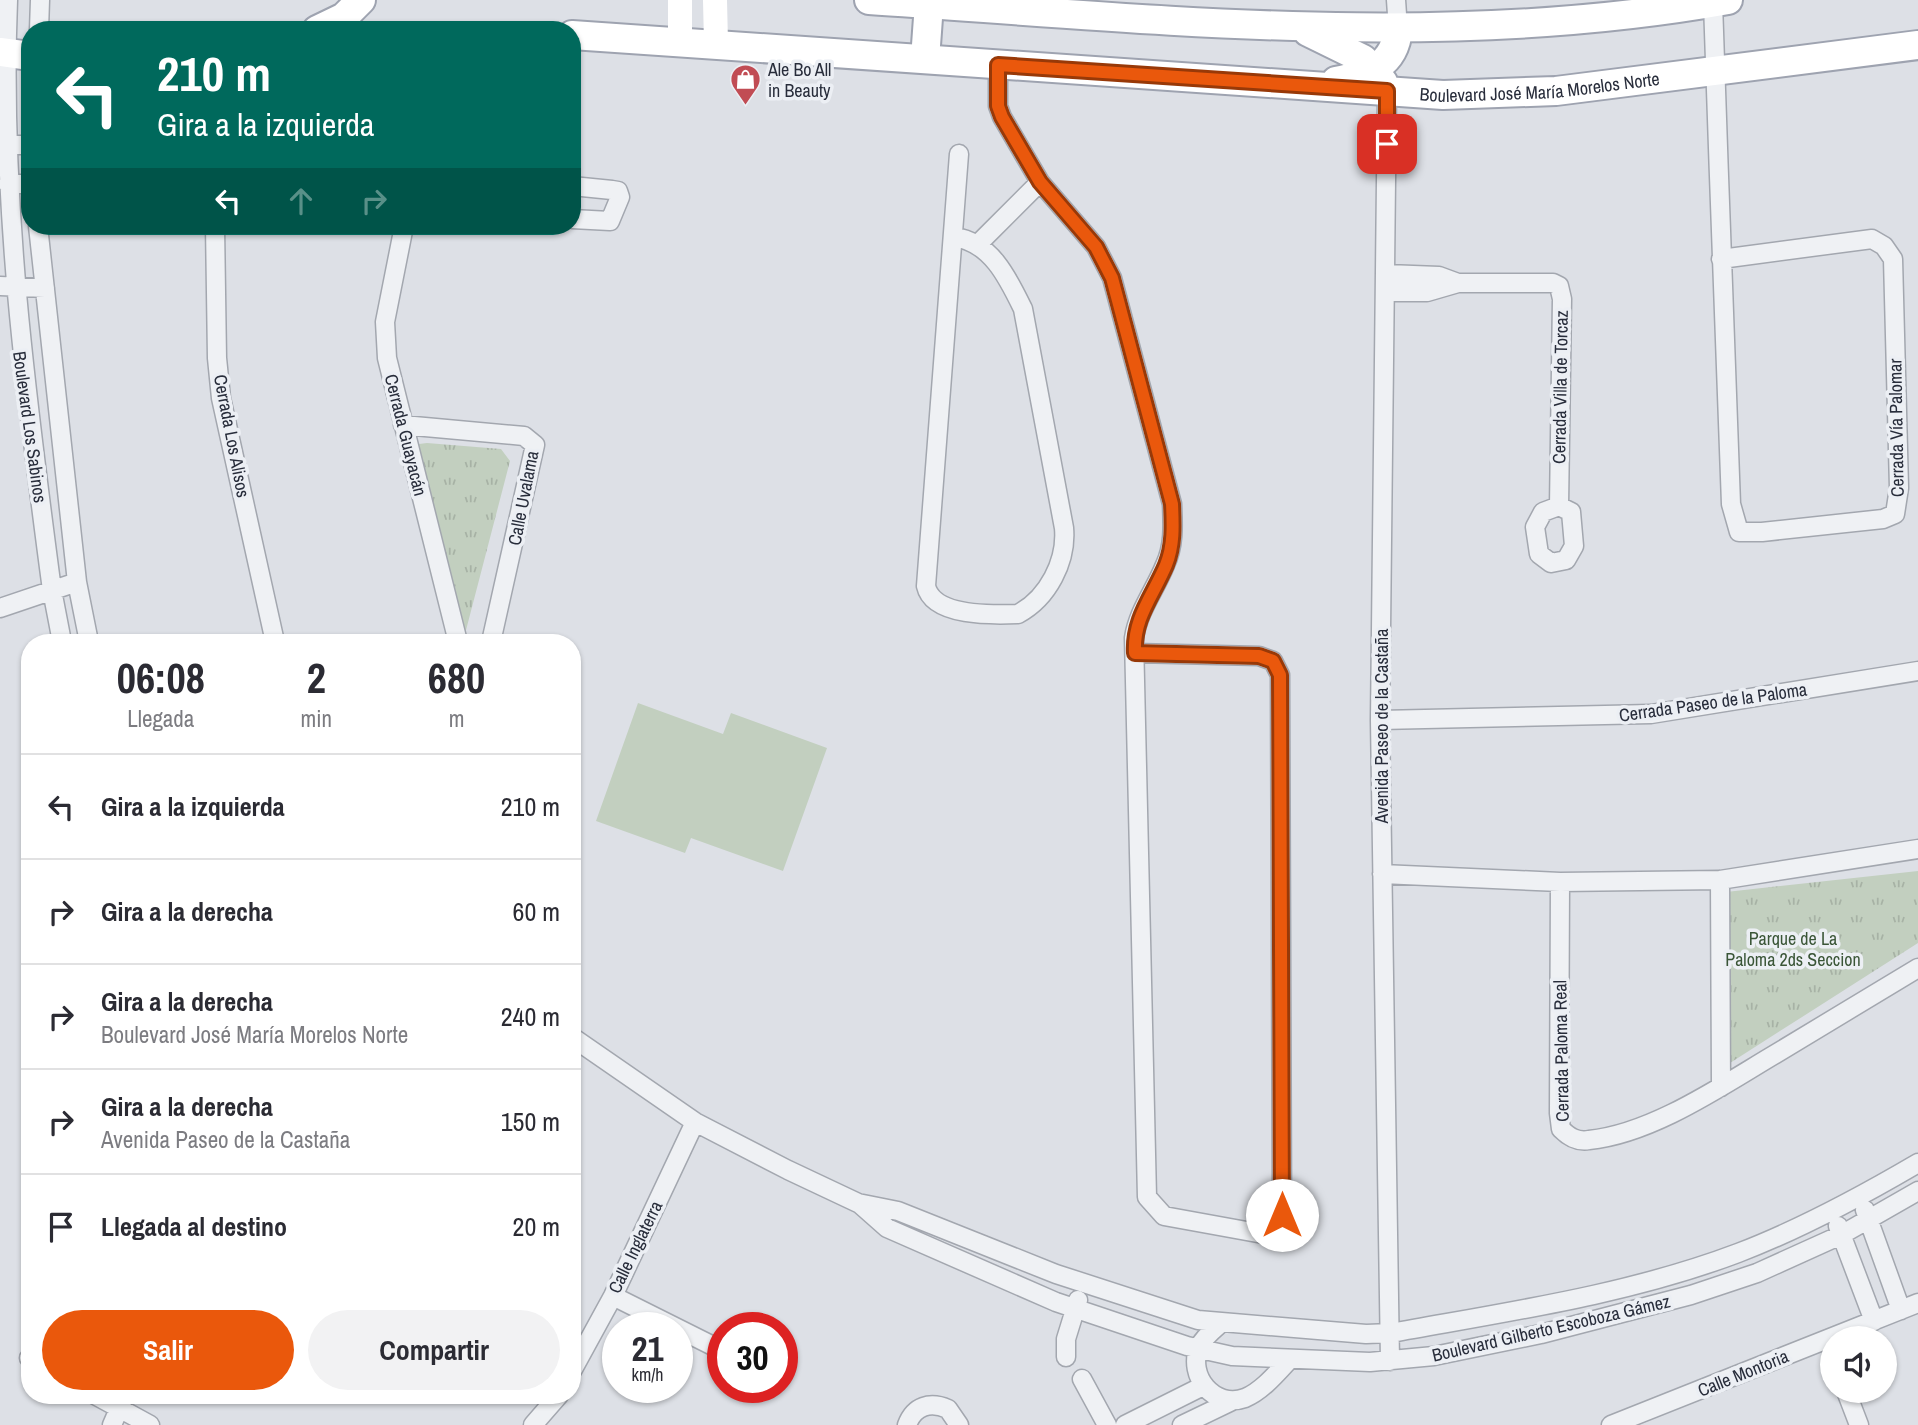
<!DOCTYPE html>
<html lang="es">
<head>
<meta charset="utf-8">
<style>
  body { margin:0; font-family:"Archivo Narrow",sans-serif; background:#f2f2f3; color:#2b2b33; height:100vh; display:flex; flex-direction:column; font-size:26px; white-space:nowrap }
  * { box-sizing:border-box; margin:0 }
  p { font-size:23px; color:#7c7c81 }
  .icon { flex:none; width:38px; height:38px; fill:none; stroke:currentColor; stroke-width:2; stroke-linecap:round; stroke-linejoin:round }
  .map { position:relative; flex:1; overflow:hidden }
  .details { position:absolute; left:21px; top:634px; width:560px; height:770px; display:flex; flex-direction:column; background:#fff; border-radius:28px; box-shadow:0 2px 5px #0004 }
  .details>* { flex:none }
  .hud { position:absolute; left:21px; top:21px; width:560px; height:214px; border-radius:28px; box-shadow:0 2px 5px #0004; background:#00695c; color:#fff; overflow:hidden }
  .fabs { position:absolute; left:1820px; top:1326px; display:grid; gap:14px }
  .fabs a { display:grid; place-items:center; width:77px; height:77px; border-radius:50%; background:#fff; box-shadow:0 2px 5px #0004; font-size:35px }
  .speed { position:absolute; left:602px; top:1312px; display:flex; gap:14px; font-size:35px; font-weight:700; text-align:center }
  .speed>* { display:grid; place-content:center; width:91px; height:91px; border-radius:50%; background:#fff; box-shadow:0 2px 5px #0004; line-height:1 }
  .speed small { font-size:18px; font-weight:400 }
  .speed .limit { border:10px solid #d22; background:#fff; color:#111 }
  .pin { position:absolute; display:grid; place-items:center; width:60px; height:60px; color:#fff; margin:-30px; border-radius:14px; box-shadow:0 4px 10px #0006 }
  .me { position:absolute; width:77px; margin:-38px; rotate:0deg; stroke-linejoin:round; filter:drop-shadow(0 0 5px #0008) }
  .turn { display:flex; align-items:center; gap:24px; height:147px; padding:0 21px; font-size:32px }
  .turn .icon { width:91px; height:91px; stroke-width:2.5 }
  .turn b { display:block; font-size:49px; line-height:60px }
  .lanes { display:flex; align-items:center; height:66px; padding:0 21px; background:#0003; justify-content:center; gap:35px; direction:ltr }
  .lanes .off { opacity:.35 }
  .eta { display:flex; justify-content:space-evenly; align-items:center; height:119px; text-align:center }
  .eta b { font-size:42px; font-weight:800; line-height:49px }
  .action { display:flex; gap:14px; margin-top:auto; padding:14px 21px }
  .action a { flex:1; height:80px; border-radius:42px; background:#ea580c; color:#fff; font-size:28px; font-weight:800; line-height:80px; text-align:center }
  .action a+a { background:#f2f2f3; color:#2b2b33 }
  ul { padding:0; list-style:none }
  li { display:flex; align-items:center; gap:21px; height:105px; padding:0 21px; border-top:2px solid #e1e1e2 }
  li div { flex:1 }
  li b { display:block; font-size:26px }
  li em { font-style:normal }
  .map>svg:first-child { display:block }
  .park { fill:url(#park-tufts) }
  .garden { fill:#c2cfbf }
  .lines { fill:none; stroke-linecap:round; stroke-linejoin:round }
  .street-casing { stroke:#a3a7af; stroke-width:21 }
  .primary-casing { stroke:#9ea3b0; stroke-width:32 }
  .street { stroke:#eff1f4; stroke-width:18 }
  .secondary { stroke:#fff; stroke-width:24 }
  .primary { stroke:#fff; stroke-width:28 }
  .route-casing { stroke:#983908; stroke-width:18 }
  .route { stroke:#ea580c; stroke-width:12 }
  .labels { text-anchor:middle; dominant-baseline:central; stroke-width:7; stroke-linejoin:round; paint-order:stroke }
  .poi-label { font-size:18px; fill:#282d3b; stroke:#eceff4; text-anchor:start }
  .street-label { font-size:18px; fill:#282d3b; stroke:#eceff4 }
  .park-label { font-size:18px; fill:#3a5537; stroke:#eceff4 }
</style>
</head>
<body>
<div class="map">
<svg width="1918" height="1425" viewBox="0 0 1918 1425">
  <defs>
    <pattern id="park-tufts" width="24" height="20" patternUnits="userSpaceOnUse" patternTransform="scale(1.75)"><rect width="24" height="20" fill="#c2cfbf"/><path d="M3 7l-1-3M5 7V3M7 7l1-3M15 17l-1-3M17 17v-4M19 17l1-3" fill="none" stroke="#a7b2a5"/></pattern>
  </defs>
  <rect width="100%" height="100%" fill="#dde0e6"/>
  <path class="park" d="M427,443L501,449L510,461L465,634L460,627L415,453L419,444Z
    M1918,871V943L1730,1063L1726,892Z"/>
  <path class="garden" d="M638,703L723,734L731,713L827,748L783,871L691,838L685,853L596,821Z"/>
  <g class="lines">
    <defs>
      <path id="street" d="M8,0C0,198 26,395 52,590L62,642
        M1396,0L1398,29
        M1713,3C1719,170 1724,337 1731,504L1739,532H1762L1883,519L1895,514L1899,488L1893,259L1884,246L1872,239L1721,259
        M39,30L40,0
        M998,65V106L1002,117L1040,182L1096,247L1112,278L1172,504C1173,526 1174,546 1165,565C1155,590 1138,611 1134,638L1147,1197L1164,1216L1263,1234L1277,1230L1281,1223L1282,1215L1280,675L1273,661L1259,656L1135,653
        M1387,91L1380,720L1390,1361
        M6,145H30
        M8,184H30
        M572,186L612,190L618,191L620,197L610,221L572,219
        M38,226L77,582L89,642
        M215,226L217,358L221,398L275,642
        M404,226L385,322L387,358L458,642
        M954,237C991,242 1008,278 1023,309L1064,528C1067,561 1048,598 1018,614C993,615 933,617 926,586L959,154
        M979,243L1040,182
        M1387,274L1439,276L1458,283H1553L1559,286L1562,299L1559,506
        M0,286L45,288
        M1387,292H1427L1458,283
        M403,425L524,436L535,445L491,642
        M1559,506L1571,512L1574,546L1566,560L1551,563L1539,554L1535,527L1543,512Z
        M0,608L77,582
        M1380,720L1651,714L1918,671
        M1382,874L1560,882L1720,880L1918,849
        M1720,880L1721,1087
        M1560,882L1559,1113L1561,1129C1569,1137 1577,1142 1589,1140C1651,1134 1720,1087 1772,1056C1821,1027 1869,997 1918,968
        M572,1037L695,1122L788,1170L858,1203L898,1211L1056,1274L1198,1320L1366,1334L1391,1333C1506,1312 1627,1295 1738,1253C1801,1229 1860,1197 1918,1163
        M861,1205L887,1228L1056,1302L1187,1346L1232,1356L1370,1362L1434,1356L1541,1334L1691,1295L1757,1273L1841,1235L1918,1191
        M1865,1210L1901,1310
        M1838,1226L1874,1321
        M613,1296L723,1351
        M1221,1323C1213,1330 1204,1337 1199,1347C1187,1376 1214,1409 1245,1398C1262,1391 1277,1373 1290,1359
        M1066,1357V1339L1078,1300
        M29,1358H30
        M572,1371L613,1296L695,1122
        M1082,1379L1107,1425
        M1846,1391L1859,1425
        M95,1395L150,1425
        M112,1425L125,1395
        M533,1425L559,1395
        M907,1425C914,1406 930,1401 948,1409L959,1425
        M1125,1425L1203,1386
        M1182,1425L1232,1401
        M1611,1425L1918,1303"/>
      <g id="primary">
        <path d="M869,0C1155,19 1443,51 1728,0"/>
        <path d="M317,30L344,17L361,0"/>
        <path d="M1308,32L1363,59L1383,82"/>
        <path id="s1" d="M572,35L1443,95L1556,91L1918,45"/>
        <path d="M0,52L30,56"/>
        <path d="M925,59L929,4"/>
        <path d="M1336,81C1368,74 1395,66 1398,29"/>
      </g>
    </defs>
    <use href="#street" class="street-casing"/>
    <use href="#primary" class="primary-casing"/>
    <use href="#street" class="street"/>
    <path class="secondary" d="M715,0L716,43
      M680,41V0"/>
    <use href="#primary" class="primary"/>
  </g>
  <g class="lines">
    <defs>
      <path id="route" d="M1282,1215L1280,675L1273,661L1259,656L1135,653C1133,618 1153,596 1166,565C1174,545 1173,525 1172,504L1112,278L1096,247L1040,182L1002,117L998,106V65L1387,91V144"/>
    </defs>
    <use href="#route" class="route-casing"/>
    <use href="#route" class="route"/>
  </g>
  <defs>
    <symbol id="shop-pin" viewBox="-11 -11 22 30"><path d="M0 17L-7.5 6A9.5 9.5 0 1 1 7.5 6Z" fill="#c14c54" stroke="#eceff4"/><path d="M-5-2.5h2.3a2.7 3.5 0 0 1 5.4 0H5L5.5 6h-11ZM-1.5-2.5h3a1.5 2.3 0 0 0-3 0Z" fill="#fff"/></symbol>
  </defs>
  <g fill-rule="evenodd">
    <use href="#shop-pin" x="728" y="62" width="35" height="47"/>
  </g>
  <g class="labels">
    <g class="poi-label">
      <text x="768" y="69">Ale Bo All<tspan x="768" dy="21">in Beauty</tspan></text>
    </g>
    <g class="street-label">
      <text stroke="none"><textPath href="#s1" startOffset="970">Boulevard José María Morelos Norte</textPath></text>
      <text transform="translate(1560 387) rotate(-89)">Cerrada Villa de Torcaz</text>
      <text transform="translate(30 427) rotate(82)">Boulevard Los Sabinos</text>
      <text transform="translate(1896 428) rotate(-91)">Cerrada Vía Palomar</text>
      <text transform="translate(406 435) rotate(76)">Cerrada Guayacán</text>
      <text transform="translate(232 436) rotate(79)">Cerrada Los Alisos</text>
      <text transform="translate(523 498) rotate(-79)">Calle Uvalama</text>
      <text transform="translate(1713 702) rotate(-8)">Cerrada Paseo de la Paloma</text>
      <text transform="translate(1381 726) rotate(-90)">Avenida Paseo de la Castaña</text>
      <text transform="translate(1561 1051) rotate(-91)">Cerrada Paloma Real</text>
      <text transform="translate(635 1247) rotate(-64)">Calle Inglaterra</text>
      <text transform="translate(1551 1328) rotate(-13)">Boulevard Gilberto Escoboza Gámez</text>
      <text transform="translate(1743 1373) rotate(-22)">Calle Montoria</text>
    </g>
    <g class="park-label">
      <text x="1793" y="938">Parque de La<tspan x="1793" dy="21">Paloma 2ds Seccion</tspan></text>
    </g>
  </g>
</svg>
<div class="fabs">
<a><svg class="icon" aria-label="sound" viewBox="0 0 24 24"><path d="M4 9h4l5-4v14l-5-4H4zM17 9q2 3 0 6"/></svg></a>
</div>
<div class="speed"><div>21<small>km/h</small></div><div class="limit">30</div></div>
<div class="pin" style="left:1387px;top:144px;background:#d93025"><svg class="icon" aria-label="arrive" viewBox="0 0 24 24"><path d="M6 21V4h12l-3 4 3 4H6"/></svg></div>
<svg class="me" style="left:1282px;top:1215px" viewBox="-20 -20 40 40"><circle r="19" fill="#fff"/><path d="M0-13L10 11 0 6-10 11z" fill="#ea580c"/></svg>
<div class="hud">
<div class="turn"><svg class="icon" aria-label="left" viewBox="0 0 24 24"><path d="M17 20v-9H6M10 6l-5 5 5 5"/></svg><div><b>210 m</b>Gira a la izquierda</div></div>
<div class="lanes"><svg class="icon" aria-label="left" viewBox="0 0 24 24"><path d="M17 20v-9H6M10 6l-5 5 5 5"/></svg><svg class="icon off" aria-label="ahead" viewBox="0 0 24 24"><path d="M12 20V5M6 11l6-6 6 6"/></svg><svg class="icon off" aria-label="right" viewBox="0 0 24 24"><path d="M7 20v-9h11M14 6l5 5-5 5"/></svg></div>
</div>
<section class="details">
<div class="eta">
<div><b>06:08</b><p>Llegada</p></div>
<div><b>2</b><p>min</p></div>
<div><b>680</b><p>m</p></div>
</div>
<ul>
<li><svg class="icon" aria-label="left" viewBox="0 0 24 24"><path d="M17 20v-9H6M10 6l-5 5 5 5"/></svg><div><b>Gira a la izquierda</b></div><em>210 m</em></li>
<li><svg class="icon" aria-label="right" viewBox="0 0 24 24"><path d="M7 20v-9h11M14 6l5 5-5 5"/></svg><div><b>Gira a la derecha</b></div><em>60 m</em></li>
<li><svg class="icon" aria-label="right" viewBox="0 0 24 24"><path d="M7 20v-9h11M14 6l5 5-5 5"/></svg><div><b>Gira a la derecha</b><p>Boulevard José María Morelos Norte</p></div><em>240 m</em></li>
<li><svg class="icon" aria-label="right" viewBox="0 0 24 24"><path d="M7 20v-9h11M14 6l5 5-5 5"/></svg><div><b>Gira a la derecha</b><p>Avenida Paseo de la Castaña</p></div><em>150 m</em></li>
<li><svg class="icon" aria-label="arrive" viewBox="0 0 24 24"><path d="M6 21V4h12l-3 4 3 4H6"/></svg><div><b>Llegada al destino</b></div><em>20 m</em></li>
</ul>
<div class="action"><a>Salir</a><a>Compartir</a></div>
</section>
</div>
</body>
</html>
